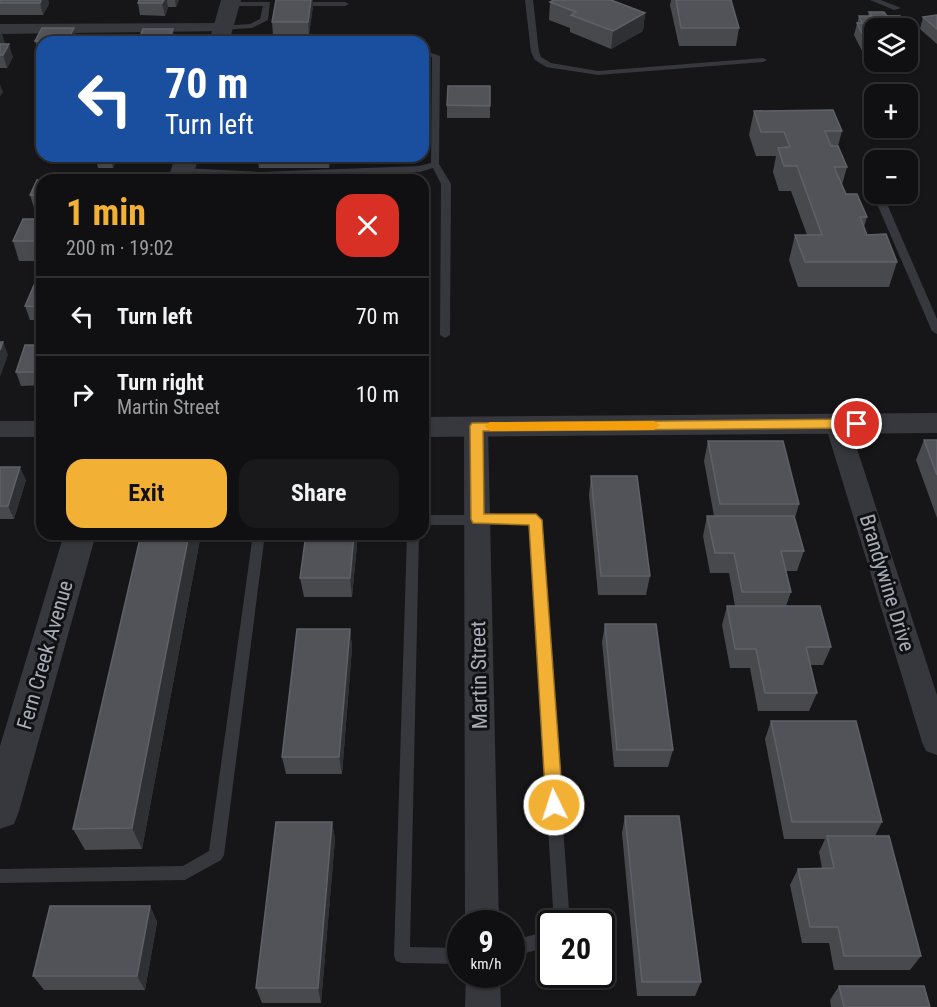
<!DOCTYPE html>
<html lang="en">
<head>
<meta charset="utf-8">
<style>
  body { margin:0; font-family:"Roboto Condensed",sans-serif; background:#19191b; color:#f1f3f6; height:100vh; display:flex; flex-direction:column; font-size:22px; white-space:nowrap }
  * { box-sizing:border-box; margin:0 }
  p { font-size:20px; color:#9c9d9f }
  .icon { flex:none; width:33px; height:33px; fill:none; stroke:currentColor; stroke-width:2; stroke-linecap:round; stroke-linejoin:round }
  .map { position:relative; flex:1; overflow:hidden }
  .panel { position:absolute; left:36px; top:174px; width:393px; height:366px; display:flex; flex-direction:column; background:#101012; border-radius:18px; box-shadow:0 2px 4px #0004,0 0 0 2px #303032 }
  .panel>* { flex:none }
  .top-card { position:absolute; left:36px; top:36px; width:393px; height:126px; border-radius:18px; box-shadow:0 2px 4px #0004,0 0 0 2px #303032; background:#1a4fa0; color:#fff; overflow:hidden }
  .tools { position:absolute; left:864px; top:18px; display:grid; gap:12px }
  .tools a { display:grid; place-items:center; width:54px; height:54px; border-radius:12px; background:#101012; box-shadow:0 2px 4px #0004,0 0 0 2px #303032; font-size:30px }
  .speed { position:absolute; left:447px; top:910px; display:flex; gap:12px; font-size:30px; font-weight:700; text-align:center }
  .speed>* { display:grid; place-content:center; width:78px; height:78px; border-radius:50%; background:#101012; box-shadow:0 2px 4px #0004,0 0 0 2px #303032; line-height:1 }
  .speed small { font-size:15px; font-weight:400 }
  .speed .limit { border:3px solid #111; border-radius:9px; background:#fff; color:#111 }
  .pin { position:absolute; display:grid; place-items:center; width:51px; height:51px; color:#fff; margin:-26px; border:3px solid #fff; border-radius:50%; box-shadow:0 2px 6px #0007 }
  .me { position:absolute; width:66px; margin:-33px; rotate:356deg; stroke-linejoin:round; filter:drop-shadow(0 0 4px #0008) }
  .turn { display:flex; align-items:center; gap:21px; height:126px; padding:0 30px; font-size:27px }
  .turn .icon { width:78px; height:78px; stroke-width:2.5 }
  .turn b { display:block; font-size:42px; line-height:51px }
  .round { display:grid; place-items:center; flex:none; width:63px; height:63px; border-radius:18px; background:#19191b }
  .overview { display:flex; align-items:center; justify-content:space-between; height:102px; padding:0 30px }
  h1 { font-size:36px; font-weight:700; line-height:45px; color:#f2b134 }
  .primary-button { display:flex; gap:12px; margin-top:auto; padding:12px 30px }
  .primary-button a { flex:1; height:69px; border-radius:18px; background:#f2b134; color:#111; font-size:24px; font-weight:700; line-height:69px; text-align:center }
  .primary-button a+a { background:#19191b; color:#f1f3f6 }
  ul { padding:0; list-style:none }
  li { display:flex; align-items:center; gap:18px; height:78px; padding:0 30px; border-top:2px solid #303032 }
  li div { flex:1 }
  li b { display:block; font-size:22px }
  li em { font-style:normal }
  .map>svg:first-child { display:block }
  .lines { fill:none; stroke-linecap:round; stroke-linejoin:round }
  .service { fill:#37383d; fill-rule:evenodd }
  .minor { fill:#37383d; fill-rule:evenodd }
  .tertiary { fill:#37383d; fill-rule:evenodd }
  .wall { fill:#47494d }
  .shaded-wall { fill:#2f3033 }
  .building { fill:#525359; stroke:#5f6168; stroke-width:1.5 }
  .route { fill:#f2b134; stroke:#9d7322; stroke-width:1.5 }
  .slow { fill:#f59e0b }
  .labels { text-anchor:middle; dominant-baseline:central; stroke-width:6; stroke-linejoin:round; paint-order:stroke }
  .street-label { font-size:21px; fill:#a8adb8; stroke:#111113 }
</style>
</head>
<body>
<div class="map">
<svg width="937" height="1007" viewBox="0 0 937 1007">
  <rect width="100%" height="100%" fill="#161618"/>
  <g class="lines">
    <path class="service" d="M525,0H533L539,52L541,57L551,63L598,71L763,58L767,60L763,62L598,75L546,67L535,60L531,52Z
      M870,0H881L901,8L894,10Z
      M227,2H270L268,20L252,28L220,30V26L250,24L260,19L263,6H227Z
      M294,2H345L349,4L345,6H294Z
      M423,50L440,56L439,164L451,184L450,335L445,338L440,335L441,184L433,168L420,172L261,178L183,174L179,171L183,168L261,172L419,166L431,163L432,57L423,55Z
      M879,194L884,197L937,319V334L932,331L874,197Z
      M423,515H535L539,517L541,520L570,924H554L529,525H423Z
      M253,534H265L224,855L221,860L185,880L0,883V869L183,866L209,851Z
      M407,534H419L410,947L460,948V964L402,963L396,961L394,955Z
      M550,930V946L512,957V941Z"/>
    <path class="minor" d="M223,23L231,28L229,31L0,34V24Z
      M837,416L845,418L849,424L937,695V755L926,751L922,742L825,424L829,418Z
      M476,418L484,420L488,426L499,924H465L464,426L468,420Z
      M0,421H42V437H0Z
      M466,975H500L501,1007H465Z"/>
    <path class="tertiary" d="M221,0H241L229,42H209Z
      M175,156H199L192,180H168Z
      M937,413V433L423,437V417Z
      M64,534H96L19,811L14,824L0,829V746Z"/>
  </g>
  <path class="wall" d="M0,0H48L49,4L43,15H0Z
    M139,0H183H179L176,7H168L165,16L140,15L138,3Z
    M671,0H731L739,28L736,46H679L670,5Z
    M550,2L645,13L643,31L611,49L570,32V28L549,20Z
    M313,6L309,34L273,35L272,22Z
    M869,12L887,16L903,22L919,40L915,53H908V28H874V53H863L854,35L859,16H868Z
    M937,15V44L920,29L923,17Z
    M74,28L77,41L76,42H42V53H39L35,41Z
    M0,32L5,44L13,57L7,68H0Z
    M884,62H902V63H885Z
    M490,86V118H447V105Z
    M754,111L842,131L838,146L847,167L842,185L846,194L867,217L864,227L867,235L897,262L889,287H798L789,260L795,235H807L791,191H779L773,172L776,156H756L749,135Z
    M95,156H139L137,160H116L113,168H98Z
    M257,156H331L329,168H259Z
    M42,180V261H19L13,241L37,219L40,214H36L30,195Z
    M42,276V320H30L25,306Z
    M42,345V385L21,386L16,372Z
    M924,440H937V518L916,460Z
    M708,441L799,504L795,518L804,551L797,571H785L791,592L786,606L831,647L823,665H810L817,693L809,711H758L750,668H730L722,625L727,606H735L729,573H710L703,536L707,516H714L704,461Z
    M0,467L26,480L14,519H0Z
    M591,476L650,576L646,595H598L589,495Z
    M141,534H201L142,849L85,850L73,829Z
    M358,534L352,597H304L300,578Z
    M605,624L673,750L668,767H614L602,642Z
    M350,629L352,648L342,774H286L282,757Z
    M771,721L882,822L875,836L921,956L910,970H834L829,943H802L790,885L798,869L822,868L819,852L825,839H784L765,739Z
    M625,816L701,982L695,996H637L622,833Z
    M332,822L335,839L321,1003H262L256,988Z
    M150,906L157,922L145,990H44L33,976Z
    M839,986L930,1007H831L830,1000Z"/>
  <path class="shaded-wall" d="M41,0H48L49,4L43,15L40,3Z
    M164,0H167L168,7L165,16L162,3Z
    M175,0H179L176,7Z
    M311,0H313V6L309,34L308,22Z
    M645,13L643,31L611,49L613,31Z
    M74,28L77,41L76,42H67Z
    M173,29L175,42H168Z
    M2,32L5,45L0,55V35Z
    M9,44L13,57L7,68L3,55Z
    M0,84L3,92L0,97Z
    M110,156H115L116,160L113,168Z
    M328,156H331L329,168Z
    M3,342L8,355L0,377V350Z
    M20,467L26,480L14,519L8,506Z
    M189,534H201L142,849L132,828Z
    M354,534H358L352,597L350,578Z
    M350,629L352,648L342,774L339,757Z
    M332,822L335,839L321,1003L318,988Z
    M150,906L157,922L145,990L137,976Z"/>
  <path class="building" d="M0,0H41L40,3H0Z
    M139,0H164L162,3H138Z
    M276,0H311L308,22H272Z
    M554,0H611L645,13L613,31L571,15L576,12L550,2Z
    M676,0H731L739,28H681Z
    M869,12H884L887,16H900L903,22H909L919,40H908V28H874V41H866L857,23H862L859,16H872Z
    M937,15V29L923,17Z
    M42,28H74L67,41H35Z
    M143,29H173L168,42H130V41H138Z
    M87,38H111L109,42H85Z
    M279,39H319V42H278Z
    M366,40H419V42H366Z
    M0,44H9L3,55H0Z
    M448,86H490V106L447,105Z
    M833,110L842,131H825L831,146H838L847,167H834L846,194H857L867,217H860L867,235L886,234L897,262H805L795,235H822L797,166H784L778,148L790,147L784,132H761L754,111Z
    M417,177V180H392V178Z
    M37,180H42V195H30Z
    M42,209V241H13L23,219H37Z
    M38,276H42V307L25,306Z
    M0,342H3L0,350Z
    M25,345H42V372H16Z
    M924,440H937V475Z
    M708,441H783L799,504H720Z
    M0,467H20L8,506H0Z
    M591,476H637L650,576H601Z
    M707,516H794L804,551H781L791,592H742L734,553H715Z
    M141,534H189L132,828L73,829Z
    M306,534H354L350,578H300Z
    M727,606H820L831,647H806L817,693H765L756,649H735Z
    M605,624H656L673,750H617Z
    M297,629H350L339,757H282Z
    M771,721H856L882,822H792Z
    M625,816H679L701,982H642Z
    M276,822H332L318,988H256Z
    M827,836H889L921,956H844L838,927H810L798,869L834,868Z
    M50,906H150L137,976H33Z
    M839,986H924L930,1007H844Z"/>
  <path class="route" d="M857,419L863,424L857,428L483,431L484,514H536L542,520L563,805L560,811L554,813L548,811L546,805L529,525L473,523L471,519L470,426L472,423Z"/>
  <path class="slow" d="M654,421L660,425L654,430L490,431L484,426L490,422Z"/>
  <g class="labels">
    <g class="street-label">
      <text transform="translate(887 583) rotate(73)">Brandywine Drive</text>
      <text transform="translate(45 655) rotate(-74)">Fern Creek Avenue</text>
      <text transform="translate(479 675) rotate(-91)">Martin Street</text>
    </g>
  </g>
</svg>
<div class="tools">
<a><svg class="icon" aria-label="layers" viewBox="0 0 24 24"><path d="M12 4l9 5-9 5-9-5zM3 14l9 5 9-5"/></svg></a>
<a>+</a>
<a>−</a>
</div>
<div class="speed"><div>9<small>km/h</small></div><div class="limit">20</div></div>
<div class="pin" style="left:857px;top:424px;background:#d93025"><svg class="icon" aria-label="arrive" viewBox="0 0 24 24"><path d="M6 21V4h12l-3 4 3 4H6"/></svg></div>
<svg class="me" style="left:554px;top:805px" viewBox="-20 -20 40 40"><circle r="17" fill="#f2b134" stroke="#fff" stroke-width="3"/><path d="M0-11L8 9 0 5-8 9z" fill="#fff"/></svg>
<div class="top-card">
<div class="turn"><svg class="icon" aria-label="left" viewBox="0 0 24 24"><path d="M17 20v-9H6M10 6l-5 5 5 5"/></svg><div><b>70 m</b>Turn left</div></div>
</div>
<section class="panel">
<div class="overview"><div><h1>1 min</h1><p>200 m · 19:02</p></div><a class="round" style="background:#d93025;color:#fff"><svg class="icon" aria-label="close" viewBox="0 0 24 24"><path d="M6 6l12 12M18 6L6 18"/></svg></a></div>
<ul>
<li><svg class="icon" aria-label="left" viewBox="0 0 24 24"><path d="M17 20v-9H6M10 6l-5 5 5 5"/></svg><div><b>Turn left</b></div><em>70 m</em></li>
<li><svg class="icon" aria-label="right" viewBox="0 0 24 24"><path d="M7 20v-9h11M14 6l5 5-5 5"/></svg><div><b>Turn right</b><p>Martin Street</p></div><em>10 m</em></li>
</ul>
<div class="primary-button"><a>Exit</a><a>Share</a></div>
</section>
</div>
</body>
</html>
